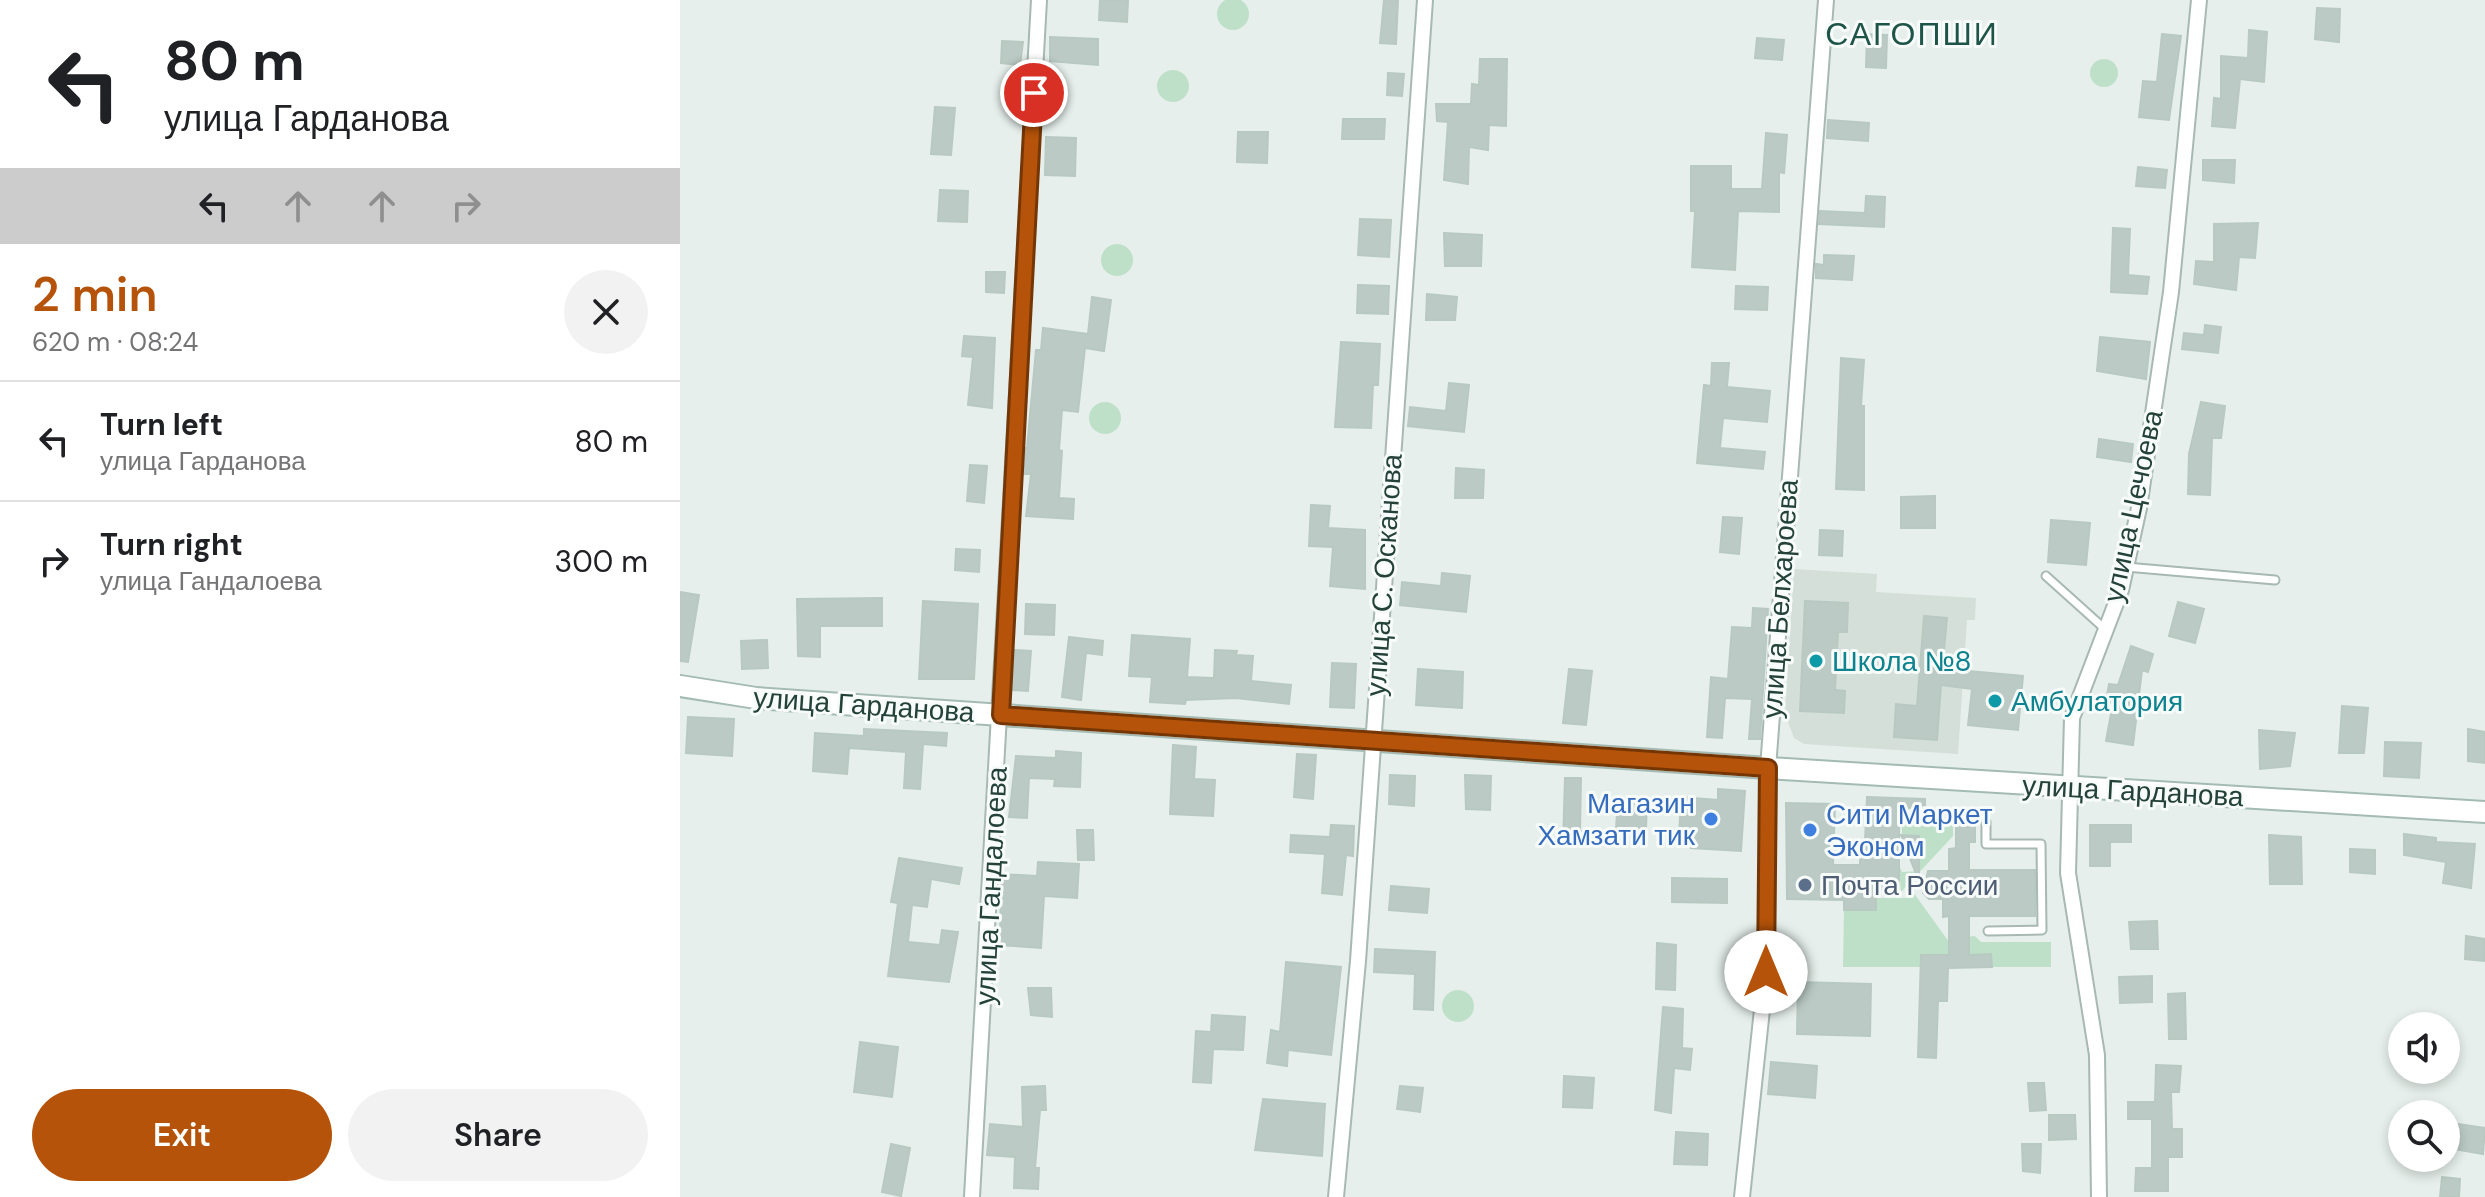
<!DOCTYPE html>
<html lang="en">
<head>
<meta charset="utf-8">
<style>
  body { margin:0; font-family:"DM Sans",sans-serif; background:#f2f2f2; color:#202124; height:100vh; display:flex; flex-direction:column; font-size:30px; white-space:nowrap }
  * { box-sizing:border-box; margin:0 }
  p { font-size:26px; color:#757577 }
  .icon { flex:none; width:44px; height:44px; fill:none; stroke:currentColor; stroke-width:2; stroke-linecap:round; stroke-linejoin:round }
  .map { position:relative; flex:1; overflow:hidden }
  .details { display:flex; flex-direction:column; background:#fff; width:680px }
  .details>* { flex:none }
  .guide { background:#fff; color:#202124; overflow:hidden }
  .fabs { position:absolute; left:1708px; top:1012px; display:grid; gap:16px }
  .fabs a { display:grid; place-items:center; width:72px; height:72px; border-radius:50%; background:#fff; box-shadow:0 4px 12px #0003; font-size:40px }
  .pin { position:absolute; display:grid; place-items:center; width:68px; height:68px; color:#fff; margin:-34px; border:4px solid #fff; border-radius:50%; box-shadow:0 2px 8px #0007 }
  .me { position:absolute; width:88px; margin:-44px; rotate:0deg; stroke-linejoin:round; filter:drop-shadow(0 0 6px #0008) }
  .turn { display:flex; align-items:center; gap:28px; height:168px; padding:0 32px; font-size:36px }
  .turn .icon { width:104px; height:104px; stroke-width:2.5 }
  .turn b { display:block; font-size:56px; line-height:68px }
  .lanes { display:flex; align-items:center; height:76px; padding:0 32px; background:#0003; justify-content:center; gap:40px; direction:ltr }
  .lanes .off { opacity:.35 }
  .round { display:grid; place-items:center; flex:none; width:84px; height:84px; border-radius:42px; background:#f2f2f2 }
  .head { display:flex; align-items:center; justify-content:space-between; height:136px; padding:0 32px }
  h1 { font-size:48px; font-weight:600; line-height:60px; color:#b45309 }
  .action { display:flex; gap:16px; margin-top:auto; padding:16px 32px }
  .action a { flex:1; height:92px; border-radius:48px; background:#b45309; color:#fff; font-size:32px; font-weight:600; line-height:92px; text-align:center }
  .action a+a { background:#f2f2f2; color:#202124 }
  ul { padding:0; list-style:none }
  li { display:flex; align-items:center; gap:24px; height:120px; padding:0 32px; border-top:2px solid #e0e0e0 }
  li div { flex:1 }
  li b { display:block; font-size:30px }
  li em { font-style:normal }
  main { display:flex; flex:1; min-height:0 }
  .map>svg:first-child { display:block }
  .built { fill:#d4dfda }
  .green { fill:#bfe0c8 }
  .building { fill:#bbcac4; stroke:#b8c9c2; stroke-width:2 }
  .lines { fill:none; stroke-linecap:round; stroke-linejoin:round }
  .lane-casing { stroke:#a8b8b2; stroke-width:11 }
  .street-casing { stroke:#a8b8b2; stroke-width:18 }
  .secondary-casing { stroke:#a4bbb3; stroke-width:24 }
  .lane { stroke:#fff; stroke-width:7 }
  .street { stroke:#fff; stroke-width:14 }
  .secondary { stroke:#fff; stroke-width:20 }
  .route-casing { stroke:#753606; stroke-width:20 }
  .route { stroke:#b45309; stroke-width:14 }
  .culture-dot { fill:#0f9aa8; stroke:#f7fbf9; stroke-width:3 }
  .shop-dot { fill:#3f7fe0; stroke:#f7fbf9; stroke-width:3 }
  .service-dot { fill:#5c6f8a; stroke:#f7fbf9; stroke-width:3 }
  .labels { text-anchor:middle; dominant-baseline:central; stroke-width:6; stroke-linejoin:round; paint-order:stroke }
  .street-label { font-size:28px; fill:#24423a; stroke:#f7fbf9 }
  .culture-label { font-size:28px; fill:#0d838f; stroke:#f7fbf9; text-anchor:start }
  .shop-label { font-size:28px; fill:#366cbe; stroke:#f7fbf9; text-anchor:end }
  .service-label { font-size:28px; fill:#4e5e75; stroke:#f7fbf9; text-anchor:start }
  .quarter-label { font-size:32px; letter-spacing:2px; fill:#1f5548; stroke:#f7fbf9 }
</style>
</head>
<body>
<main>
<section class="details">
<div class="guide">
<div class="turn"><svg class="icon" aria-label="left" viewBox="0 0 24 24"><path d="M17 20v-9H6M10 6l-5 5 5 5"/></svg><div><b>80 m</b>улица Гарданова</div></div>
<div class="lanes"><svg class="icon" aria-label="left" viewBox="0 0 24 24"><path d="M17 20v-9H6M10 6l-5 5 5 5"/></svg><svg class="icon off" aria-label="ahead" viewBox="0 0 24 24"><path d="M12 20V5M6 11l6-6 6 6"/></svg><svg class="icon off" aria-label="ahead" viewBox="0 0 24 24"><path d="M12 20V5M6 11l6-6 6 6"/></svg><svg class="icon off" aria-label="right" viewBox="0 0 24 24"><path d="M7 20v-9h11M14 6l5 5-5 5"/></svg></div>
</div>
<div class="head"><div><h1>2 min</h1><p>620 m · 08:24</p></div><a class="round"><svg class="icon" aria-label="close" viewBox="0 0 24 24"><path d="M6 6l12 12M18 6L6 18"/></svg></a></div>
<ul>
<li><svg class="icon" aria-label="left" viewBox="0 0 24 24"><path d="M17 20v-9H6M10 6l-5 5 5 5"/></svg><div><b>Turn left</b><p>улица Гарданова</p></div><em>80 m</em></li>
<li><svg class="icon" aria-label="right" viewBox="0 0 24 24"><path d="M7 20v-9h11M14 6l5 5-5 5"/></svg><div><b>Turn right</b><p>улица Гандалоева</p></div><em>300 m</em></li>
</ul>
<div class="action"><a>Exit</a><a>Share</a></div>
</section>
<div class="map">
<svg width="1805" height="1197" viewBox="0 0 1805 1197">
  <rect width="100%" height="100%" fill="#e6efeb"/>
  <path class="built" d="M1114,569L1197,574L1196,592L1296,598L1295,620H1287L1278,754L1124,744L1114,738L1105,714Z"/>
  <path class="green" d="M537 14a16 16 0 1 1 32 0a16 16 0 1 1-32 0Z
    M1410 73a14 14 0 1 1 28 0a14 14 0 1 1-28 0Z
    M477 86a16 16 0 1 1 32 0a16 16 0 1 1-32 0Z
    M421 260a16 16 0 1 1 32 0a16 16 0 1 1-32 0Z
    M409 418a16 16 0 1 1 32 0a16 16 0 1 1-32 0Z
    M1222,822H1273V836L1221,892L1219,865L1222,872L1239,871V836L1222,835Z
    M1233,892L1272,946V955H1242L1241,967H1163L1164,910H1195L1196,898H1226Z
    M1295,936L1301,942H1371V967H1312L1311,955H1280L1285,937Z
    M762 1006a16 16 0 1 1 32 0a16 16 0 1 1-32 0Z"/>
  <path class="building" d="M420,0H448L447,22L419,20Z
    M704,0H718L716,44L700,43Z
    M1637,8L1660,9L1659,42L1635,39Z
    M1569,30L1587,32L1584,82L1560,79L1555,128L1532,126L1534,98L1541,99V56L1568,58Z
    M1187,34L1207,35L1206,68L1186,67Z
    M1482,34L1501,36L1489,120L1459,117L1463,81L1477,82Z
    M370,37L418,39V65L370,61Z
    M1077,38L1104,40L1102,60L1075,58Z
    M322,41L343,42L340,65L321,63Z
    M800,59H827L826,126L809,125L808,150L789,147L788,184L764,180L768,122L757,121L756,104H791L792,84L799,85Z
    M708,73L724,74L722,96L707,95Z
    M255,107L275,108L271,155L251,154Z
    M663,119H705L704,139H662Z
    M1148,120L1189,123L1188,141L1147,138Z
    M558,132H588L587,163L557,162Z
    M1086,133L1107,135L1104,173L1099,172V212L1058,211L1055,270L1012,267L1015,211H1011V166H1051V189H1082Z
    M366,137L396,138L395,176L365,175Z
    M1523,160H1555L1554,183L1523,180Z
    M1458,167L1487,170L1485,188L1456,186Z
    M260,190L288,191L287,222L258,221Z
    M1186,196L1205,197L1204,227L1139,224L1140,211L1185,213Z
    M680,219L711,220L709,257L678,255Z
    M1578,223L1575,258L1559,257L1556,290L1514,284L1516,261L1534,262V224Z
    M1433,228L1450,229L1448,275L1469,277L1467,294L1431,292Z
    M764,233L802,235L801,266H765Z
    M1144,255L1174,256L1172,280L1136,278V264L1144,265Z
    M306,272H325L324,293L306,292Z
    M678,285L709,286L708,314L677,313Z
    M1056,286L1088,287L1087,310L1055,309Z
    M747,294L777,297L775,320H746Z
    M412,297L431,300L424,351L405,348L398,412L382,410L379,450L382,451L379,498L394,499L393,519L346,516L351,474H342L344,448H347L356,350H361L363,328L408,334Z
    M1525,325L1541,327L1538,353L1502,349L1504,333L1524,335Z
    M284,336L315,338L312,408L288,405L293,357L282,356Z
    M1420,337L1470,342L1466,379L1417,371Z
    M661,342L700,344L698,385H693L691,428L655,427Z
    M1161,358L1184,360L1181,406H1184V490L1156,489Z
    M1032,363H1049L1047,387L1090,391L1087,422L1043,418L1040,448L1085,452L1083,469L1017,463L1024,385L1031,386Z
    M769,383L789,385L784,432L728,426L730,407L766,411Z
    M1521,402L1545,406L1541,438H1532L1530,495L1508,494L1509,454Z
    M1419,439L1453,444L1451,462L1417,457Z
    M290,465L307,466L304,503L287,501Z
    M776,468L804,470L803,498H775Z
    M1255,496V528H1221V497Z
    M631,505L650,506L648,528L685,530V589L650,586L653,547L629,546Z
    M1043,517L1062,518L1059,554L1040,552Z
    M1371,520L1410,523L1406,565L1368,562Z
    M1140,530L1163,531L1162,556L1139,555Z
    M276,549L300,550L299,572L275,570Z
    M762,573L790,576L786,612L720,605L722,582L761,586Z
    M0,592L19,595L8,662L0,661Z
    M202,598V626H140V657L118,656L117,599Z
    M243,601L298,604L294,679H239Z
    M1125,601L1168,603L1167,632H1158L1155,690L1165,691L1164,713L1120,711Z
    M1498,602L1524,609L1515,643L1489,636Z
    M346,604L375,605L374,635L345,634Z
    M1073,608L1088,609L1080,739H1069L1072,699L1045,698L1042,738L1027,737L1031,677L1048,679L1052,627L1072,628Z
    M1244,616L1267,618L1263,661L1277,663V670L1343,676L1338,730L1288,725L1292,689L1261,685L1257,740L1214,737L1216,704L1237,706Z
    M452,635L510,639L507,677L534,678L535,650L557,651L556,655L573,656L571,681L611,685L609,704L556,698L506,700L505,704L470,702L472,677L449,676Z
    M389,637L423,641L422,655L406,653L401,700L382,697Z
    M87,640L88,668L62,669L61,641Z
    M1451,646L1473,654L1468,672L1462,670L1453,745L1426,741L1433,703L1426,702L1429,684L1438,685Z
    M335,650L351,651L348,691L332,690Z
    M652,663L676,664L674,708L650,707Z
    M738,669L783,672L782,708L736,705Z
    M889,669L912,671L906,725L883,723Z
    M1662,706L1688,708L1684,753H1659Z
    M8,717L54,719L52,756L6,753Z
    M184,729L267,733L266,746L243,744L240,789L224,788L226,752L169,748L167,774L133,771L135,733L184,736Z
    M1788,729L1805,732V763L1788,761Z
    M1579,730L1615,733L1610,766L1580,769Z
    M1705,742L1741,743L1739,778L1704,776Z
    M493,745L516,747L514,779L535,780L533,816L490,814Z
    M376,751L401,753L400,787L374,786L375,779L349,778L347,818L329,817L336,756L376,758Z
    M617,754L636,755L633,799L614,797Z
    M710,775L735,776L734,806L709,804Z
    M785,775L811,776L810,810L786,809Z
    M885,778H901L900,831H921L920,845L883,844Z
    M1038,789L1065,791L1061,851L1011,848L1012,839L999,838L1001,797L1038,800Z
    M1187,797L1245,799V805L1219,810V890H1196V910H1164V900L1107,899L1106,803L1155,804L1153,865H1180V841H1185Z
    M938,798L967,800L966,830L936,829Z
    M1276,820H1295V842H1289V870H1355V916H1289V955L1311,954L1312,967L1268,968L1267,1001H1258L1256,1058L1238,1057L1241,955H1269V916L1263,917V899H1249L1243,893L1248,871H1269V849L1276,848Z
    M651,825L674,826L673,856L666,855L662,895L642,893L645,854L610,852L611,835L650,837Z
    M1410,825H1451V842H1430V866H1410Z
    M397,830H413L414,860H398Z
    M1724,834L1756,838V842L1795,844L1791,888L1763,883L1766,862L1724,855Z
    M1221,835L1239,836V879H1238Z
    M1589,835L1621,837L1622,884H1590Z
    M1670,849L1695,850V874L1670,872Z
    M219,858L282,868L279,884L251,879L247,907L232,905L228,942L260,945L262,930L278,932L269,982L208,976L218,903L211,902Z
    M358,862L399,864L397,898L364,896L361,948L320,945L321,874L357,876Z
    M992,878L1047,879V903L992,902Z
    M711,886L749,889L747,913L709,910Z
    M1477,921L1478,949H1451L1449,922Z
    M1786,936L1805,939L1804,961L1785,959Z
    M977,943L996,945L995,990L976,989Z
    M695,949L755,952L753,1010L734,1009L735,974L694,972Z
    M606,962L661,967L651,1055L608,1050L607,1066L587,1063L591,1030L600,1032Z
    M1472,976V1002L1440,1003L1439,977Z
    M1118,982L1191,984L1190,1036L1117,1034Z
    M348,988H371L372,1017L351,1015Z
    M1505,993L1506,1039H1489L1488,994Z
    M983,1007L1003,1009L1002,1048L1012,1049L1010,1070L994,1068L991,1113L975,1110Z
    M532,1015L565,1017L563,1050L533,1049L531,1083L513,1082L516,1031L531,1032Z
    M180,1042L218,1047L212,1097L174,1092Z
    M1091,1062L1137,1066L1135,1098L1088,1094Z
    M1476,1065L1501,1066L1499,1092H1491L1492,1129H1502V1157H1488V1191H1455L1456,1168H1472V1119H1448V1102H1475Z
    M884,1076L914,1078L912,1108L883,1107Z
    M1348,1083H1364L1366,1110L1350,1111Z
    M365,1086L366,1110H360L355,1168H359L358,1189L334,1188L335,1157L307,1155L310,1124L343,1127L342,1087Z
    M720,1086L743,1088L740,1112L717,1109Z
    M583,1099L645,1104L642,1156L575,1150Z
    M1369,1115H1395L1396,1139L1369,1140Z
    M1778,1124L1805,1128L1803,1154L1774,1149Z
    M996,1132L1028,1134L1027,1165L994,1164Z
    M211,1144L230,1148L221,1196L202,1192Z
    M1342,1144H1361L1360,1173L1343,1171Z
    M1762,1177L1780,1179L1779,1197H1760Z"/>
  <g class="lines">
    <defs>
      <path id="lane" d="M1446,567L1595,580
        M1366,576L1425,629
        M1306,822V844H1361L1362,930L1308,931"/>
      <path id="street" d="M292,1197L359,0
        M656,1197L678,961L745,0
        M1062,1197L1086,972L1088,768L1146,0
        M1419,1197L1417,1055L1388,873L1392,718L1441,590L1459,508L1491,292L1519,0"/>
      <path id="secondary" d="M0,686L76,698L1088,768L1805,812"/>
    </defs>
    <use href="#lane" class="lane-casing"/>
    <use href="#street" class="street-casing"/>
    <use href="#secondary" class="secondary-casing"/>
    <use href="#lane" class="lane"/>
    <use href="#street" class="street"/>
    <use href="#secondary" class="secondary"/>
  </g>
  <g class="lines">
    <defs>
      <path id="route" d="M354,93L321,715L1088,768L1086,972"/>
    </defs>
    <use href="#route" class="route-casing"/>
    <use href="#route" class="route"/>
  </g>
  <g class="culture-dot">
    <circle cx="1136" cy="661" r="8"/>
    <circle cx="1315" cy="701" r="8"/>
  </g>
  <g class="shop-dot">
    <circle cx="1031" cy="819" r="8"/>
    <circle cx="1130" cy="830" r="8"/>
  </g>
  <circle class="service-dot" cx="1125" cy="885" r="8"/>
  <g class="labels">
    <g class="street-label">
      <text transform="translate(1453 506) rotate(-78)">улица Цечоева</text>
      <text transform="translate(704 575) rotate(-86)">улица С. Осканова</text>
      <text transform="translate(1100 599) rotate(-86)">улица Белхароева</text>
      <text transform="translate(184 705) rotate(4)">улица Гарданова</text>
      <text transform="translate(1453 791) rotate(3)">улица Гарданова</text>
      <text transform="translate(311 886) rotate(-87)">улица Гандалоева</text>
    </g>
    <g class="culture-label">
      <text x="1152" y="661">Школа №8</text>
      <text x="1331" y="701">Амбулатория</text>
    </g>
    <g class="shop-label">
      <text x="1015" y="803">Магазин<tspan x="1015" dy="32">Хамзати тик</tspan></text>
      <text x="1146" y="814" text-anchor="start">Сити Маркет<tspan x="1146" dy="32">Эконом</tspan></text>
    </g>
    <g class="service-label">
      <text x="1141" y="885">Почта России</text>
    </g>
    <g class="quarter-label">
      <text x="1232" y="34">САГОПШИ</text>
    </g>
  </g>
</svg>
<div class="fabs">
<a><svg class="icon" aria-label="sound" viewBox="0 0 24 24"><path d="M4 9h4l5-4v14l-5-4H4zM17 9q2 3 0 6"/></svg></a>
<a><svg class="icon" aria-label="search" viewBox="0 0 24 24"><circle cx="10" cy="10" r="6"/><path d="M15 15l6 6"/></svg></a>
</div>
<div class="pin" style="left:354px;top:93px;background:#d93025"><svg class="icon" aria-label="arrive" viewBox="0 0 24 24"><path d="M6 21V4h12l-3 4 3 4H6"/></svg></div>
<svg class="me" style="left:1086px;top:972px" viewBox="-20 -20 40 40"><circle r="19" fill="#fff"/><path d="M0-13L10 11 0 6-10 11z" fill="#b45309"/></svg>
</div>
</main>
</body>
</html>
